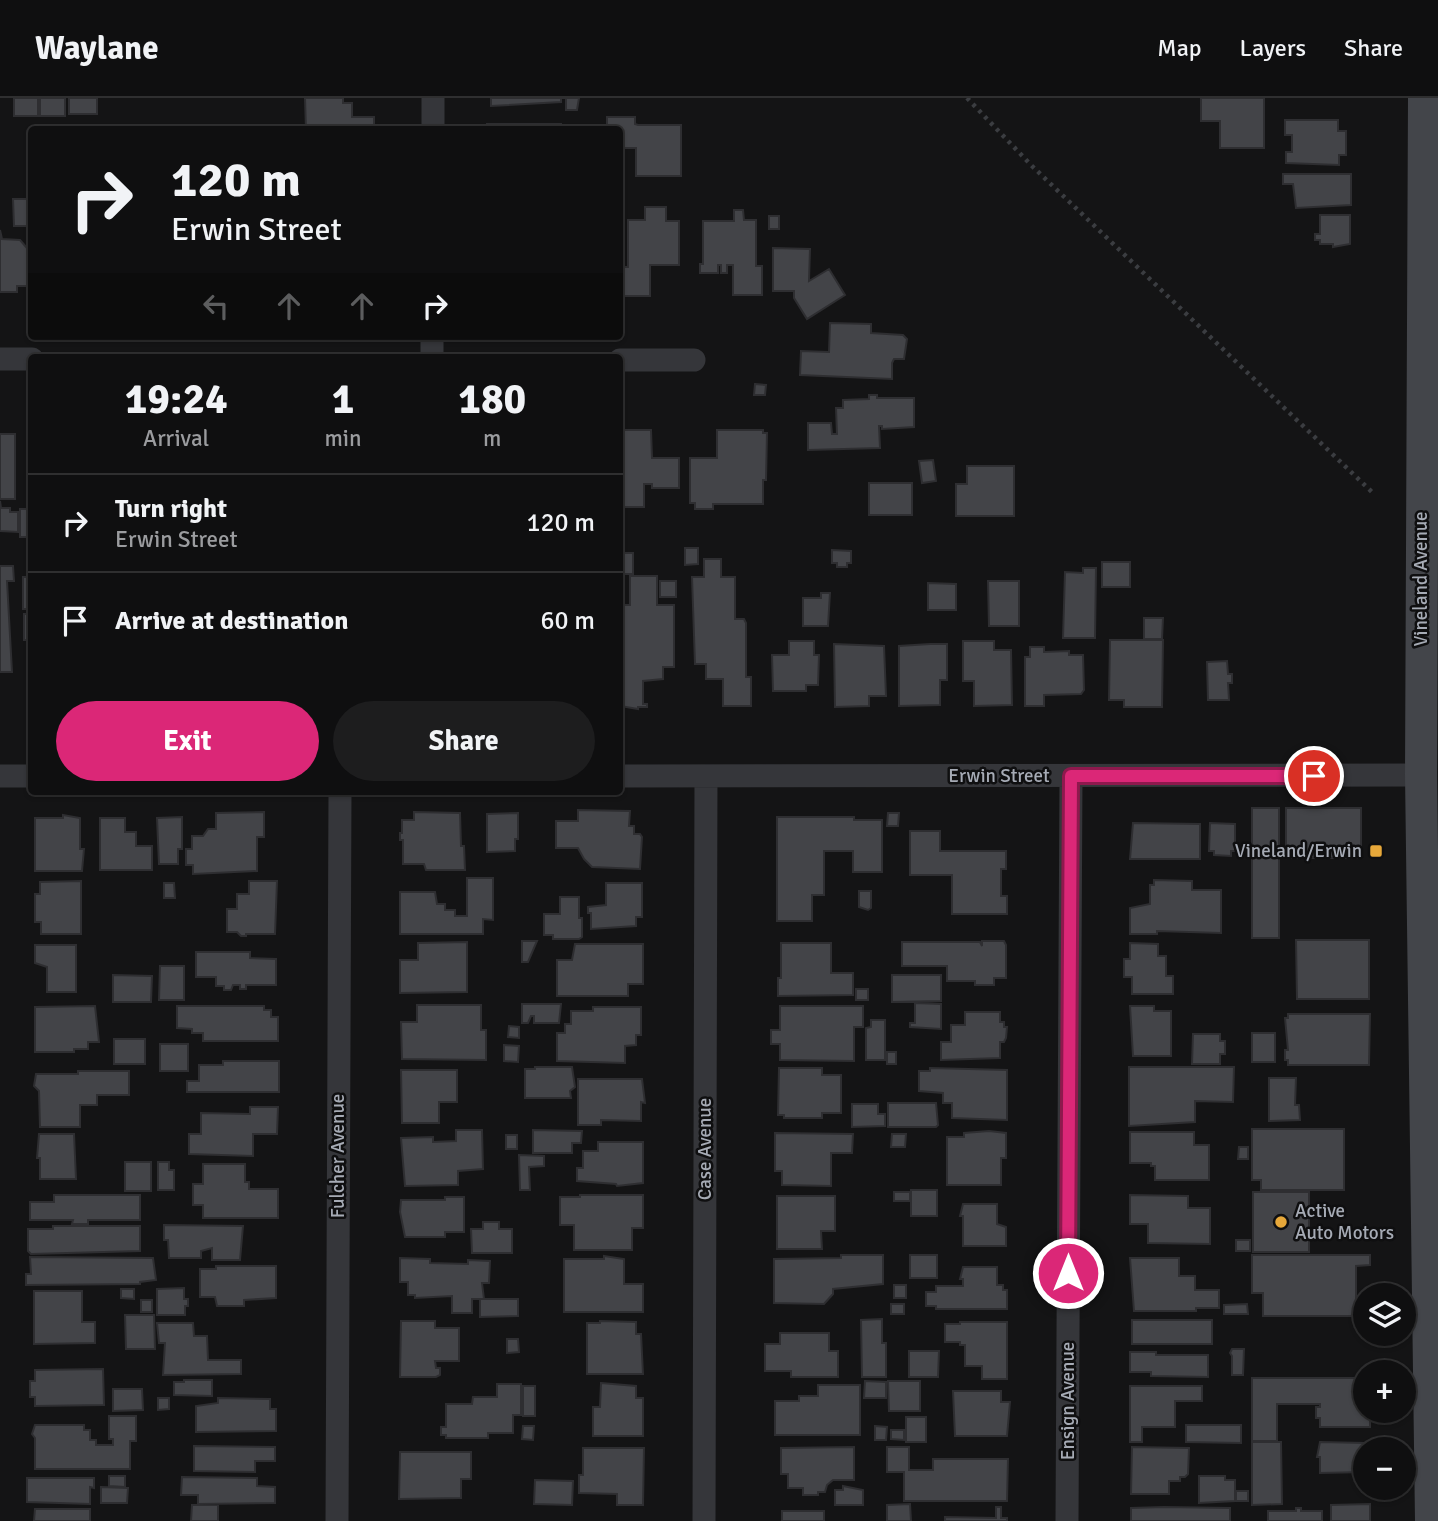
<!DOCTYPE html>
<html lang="en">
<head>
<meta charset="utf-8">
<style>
  body { margin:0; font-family:Signika,sans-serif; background:#1d1d1e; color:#f1f3f6; height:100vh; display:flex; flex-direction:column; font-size:26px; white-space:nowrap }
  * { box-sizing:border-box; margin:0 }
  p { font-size:23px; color:#9b9c9f }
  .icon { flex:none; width:38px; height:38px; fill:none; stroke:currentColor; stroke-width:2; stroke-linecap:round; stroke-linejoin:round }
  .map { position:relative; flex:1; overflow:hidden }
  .sheet { position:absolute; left:28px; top:256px; width:595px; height:441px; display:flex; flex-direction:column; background:#0f0f10; border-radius:7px; box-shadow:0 2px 5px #0004,0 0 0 2px #2f2f30 }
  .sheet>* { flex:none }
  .hud { position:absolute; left:28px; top:28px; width:595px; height:214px; border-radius:7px; box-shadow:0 2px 5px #0004,0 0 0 2px #2f2f30; background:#0f0f10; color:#f1f3f6; overflow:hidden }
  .tools { position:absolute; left:1353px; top:1185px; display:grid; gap:14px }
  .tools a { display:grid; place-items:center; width:63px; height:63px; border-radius:50%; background:#0f0f10; box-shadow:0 2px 5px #0004,0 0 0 2px #2f2f30; font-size:35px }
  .pin { position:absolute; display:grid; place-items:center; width:60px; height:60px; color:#fff; margin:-30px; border:4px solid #fff; border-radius:50%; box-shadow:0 2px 7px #0007 }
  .me { position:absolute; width:77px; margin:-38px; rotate:0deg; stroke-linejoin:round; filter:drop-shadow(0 0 5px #0008) }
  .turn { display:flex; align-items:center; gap:24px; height:147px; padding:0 28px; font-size:32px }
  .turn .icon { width:91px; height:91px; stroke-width:2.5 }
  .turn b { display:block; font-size:49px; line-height:60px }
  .lanes { display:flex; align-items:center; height:66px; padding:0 28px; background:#0003; justify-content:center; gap:35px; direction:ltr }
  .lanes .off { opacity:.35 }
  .eta { display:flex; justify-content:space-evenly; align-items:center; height:119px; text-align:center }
  .eta b { font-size:42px; font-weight:800; line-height:49px }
  .cta { display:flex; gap:14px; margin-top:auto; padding:14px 28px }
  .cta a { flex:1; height:80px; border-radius:42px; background:#db2777; color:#fff; font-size:28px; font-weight:800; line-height:80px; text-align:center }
  .cta a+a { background:#1d1d1e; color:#f1f3f6 }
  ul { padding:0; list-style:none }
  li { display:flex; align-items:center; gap:21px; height:98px; padding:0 28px; border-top:2px solid #2f2f30 }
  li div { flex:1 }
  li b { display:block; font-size:26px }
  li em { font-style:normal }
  header { display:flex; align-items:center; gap:42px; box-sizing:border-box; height:98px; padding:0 35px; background:#0f0f10; border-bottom:2px solid #2f2f30 }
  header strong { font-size:33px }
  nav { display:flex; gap:38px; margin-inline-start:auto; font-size:24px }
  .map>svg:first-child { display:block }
  .building { fill:#434448; stroke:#2e2e31; stroke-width:2 }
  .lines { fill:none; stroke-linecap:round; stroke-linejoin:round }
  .path { stroke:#3b3d41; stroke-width:4.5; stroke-dasharray:3.5 5; stroke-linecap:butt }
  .street { stroke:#35363a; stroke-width:23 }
  .secondary { stroke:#43454a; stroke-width:32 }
  .route-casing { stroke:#8e194d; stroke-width:18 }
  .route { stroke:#db2777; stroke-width:12 }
  .poi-dot { fill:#e7a83a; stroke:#0f0f10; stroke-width:2.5 }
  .labels { text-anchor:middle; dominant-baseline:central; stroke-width:5; stroke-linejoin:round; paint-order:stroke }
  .street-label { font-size:19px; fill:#a6abb5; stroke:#0f0f10 }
  .poi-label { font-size:19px; fill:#a6abb5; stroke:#0f0f10; text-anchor:end }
</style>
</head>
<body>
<header>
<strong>Waylane</strong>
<nav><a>Map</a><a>Layers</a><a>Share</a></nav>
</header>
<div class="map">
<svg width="1438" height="1423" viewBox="0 0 1438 1423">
  <rect width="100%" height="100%" fill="#141415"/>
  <path class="building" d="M14,0H38V18H14Z
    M40,0H65V18H40Z
    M69,0H97V16H69Z
    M305,0H343V5H352V19H374V32H306Z
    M491,0H579L577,12H566V0H561V4L491,8Z
    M1201,0H1264V50H1220V23H1201Z
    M607,19H635V26L638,27H681V78H636V50H620V32H607Z
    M1285,22H1338V33H1346V57H1339V67L1286,65V54H1292V37H1285Z
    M487,26H561V29H568V32H487Z
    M1283,76H1351V107L1296,110L1293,86H1283Z
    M13,101H32V128H14Z
    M645,109H666V123H679V167H650V198H620V169H628V122H645Z
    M734,112H743L744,122H756V168H762V197H733V167H727V175H721V167H718V175H700V166H703V123H734Z
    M1320,117H1350V146L1333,149V146H1320V142H1315V136H1320Z
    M769,118H779V131H769Z
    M0,132L2,141L20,142L27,150L28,188H17V194H0Z
    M773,150L810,151L809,183L829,171L845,197L807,221L794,200V193H773Z
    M830,225L871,226V235L903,237L907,241L904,261H894L892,265V281L800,277L801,253L829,254Z
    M755,286L766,287L765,297H754Z
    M869,297H877V300H914V329L882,331V328H879L880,350L808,352V325H831L832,336H837L836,310H843V302L869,301Z
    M620,332H651L652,360H679V390H652V386H644V409H620Z
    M717,332H763V335H767L766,382H763V406H713V411H695V405H690V360H717Z
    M0,336H15V401H0Z
    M933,362L936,383L922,385L919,363Z
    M967,368H1014V418H956V386H967Z
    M869,385H912V417H869Z
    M0,403L1,410H10V414H18V434L0,433Z
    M20,411H32V439H20Z
    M685,450H698V466L685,467Z
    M832,452L851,453V465H847V469H837V465H832Z
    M620,455H633V476H623V505H620Z
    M704,461H721V479H735V521H744L746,525V579H751V608H723V581H706V566H695L692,479H704Z
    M1102,464H1130V489H1102Z
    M0,468H13L14,483H7L12,574H0Z
    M1083,470H1096L1095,540H1063L1065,474L1083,475Z
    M630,478H657V507H674V569H663V581L643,583V606H647V609H638V611L620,608V579H623V507H630Z
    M23,479H32V511H23Z
    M660,483H676V499H660Z
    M988,483H1019V528H989Z
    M928,485L956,486V512H928Z
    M821,495H830L828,528H803V500H821Z
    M24,516H32V542H24Z
    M1144,520H1163L1162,541H1144Z
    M1110,542H1163L1162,609H1124V602H1109Z
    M789,543H814V557H819L818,587H806V593H773L772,557H789Z
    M963,543H994V552H1011L1012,607L974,608V583H963Z
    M834,546L884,548L886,598H869V608L835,609Z
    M930,546H947V582H940V607L899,608V548Z
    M1030,549H1044V554L1069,553V557H1083L1084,592L1081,596L1044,597V608H1025V559H1030Z
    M1227,563L1228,576H1232V585H1228L1229,602H1208L1207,564Z
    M1252,710H1279V840H1252Z
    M1286,710H1361V760H1286Z
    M578,712L630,713L629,728H634V736H640L642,739L640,771L592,769L584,761L578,750H556V723H578Z
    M264,714V739H257V773L193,776V767H186V751H192V738H203L208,731H216V715Z
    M414,714L460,715L461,748H464L465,772H426L424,766H403V742H400V735H402V722H414Z
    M518,715V741H515V753L487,754V716Z
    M888,715H899L898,728H887Z
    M63,717L80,720V751H84L82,773H35V720H63Z
    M182,719V751H178V766H159L157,720Z
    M777,719H854V722H882V774H853V753H824V797H812V823H777Z
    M100,720H125V734H136V748H152V772H100Z
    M1133,725L1200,726V761H1130Z
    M1210,725L1235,726V753H1231V758L1214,757V753H1209Z
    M910,733H940V753H1006V771H1001V798H1007V816H952V777H910Z
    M467,780H493V822L483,821V836H400V794H435L437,806H445V812H455V818H467Z
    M1154,782L1192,783V792H1221V835L1157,833V836H1130V810L1150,806V787H1154Z
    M81,783V836H41V824H35V796H40V784Z
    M249,783H277L275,836H246V838H241L237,834H227V811H237V796H249Z
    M164,785H174L175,800H164Z
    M606,785H642V819H636V828L591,831V815H588V809L606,807Z
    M859,793H871V810L868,812L859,809Z
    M560,799H579V820H582V839L579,841H553V837H544V816H560Z
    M1296,842H1369V901H1297Z
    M522,843H537L528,864H522Z
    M982,843H1004L1006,847V880H994V887H975V883H947V868H902V844H980L982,848Z
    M467,844V894L400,895V862H418V845Z
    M781,845H831V875H853V897L778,898V880H781Z
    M1130,845L1158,846V858H1166V878H1173V896H1132V879H1124V861H1130Z
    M575,846H643V886H628V898H557V862H572Z
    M35,847H76V894H47V869L35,865Z
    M196,854H250V860L276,861V887H246V891H240V887H233L231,892H224V888H216V879H196Z
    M160,868H184V902H159Z
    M113,877L152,878L151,904H113Z
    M892,877H941V903L892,904Z
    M856,891H868V902H856Z
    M915,905L941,906V931L910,929V925H915Z
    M522,906H561L559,925H534V918H531L528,925H522Z
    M417,907H481V932H486V962L402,961L401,924H417Z
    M95,908L99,944H88V951H74V954H35V909Z
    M177,908H264V912H271V919H278V943H203V935H192V931L177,930Z
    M780,908H863V929H854V963L780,962V946H771V932H780Z
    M1130,908H1154V913H1171V958H1133Z
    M593,909H641V937H636V947L625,948V965L557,963V935H565V926H571V913H593Z
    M965,914H1000V924H1004V929H1007L1006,940L1004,944H1000V960L941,962V944H951V927H965Z
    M1288,916H1370L1369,967H1288V962H1285V952H1288L1285,920H1288Z
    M871,922H885V962H866V930L871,929Z
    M509,928L519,929V940L508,939Z
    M1252,935H1275V964H1252Z
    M1193,936H1220V943H1225V956H1220V966H1192Z
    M114,941H145V966H114Z
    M160,946H188V973H160Z
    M504,947L519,948L518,964L504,963Z
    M887,954H896V966H887Z
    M223,963H279V994H187V983H199V967H223Z
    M535,969H572L575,989L570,993L571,1000H525V971H535Z
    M1129,969H1234L1233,1004L1195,1003V1024L1129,1028Z
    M779,970H822V977H841V1015H822V1020H784V1017H778Z
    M930,970L1007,972V1022L952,1020V1005H943V995L919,993V973H930Z
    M401,972H457V1004H439V1025H402Z
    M78,973H129V997H97V1007H80V1029H40L39,993L34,988L36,976H78Z
    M1269,980H1296L1295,1007H1299L1300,1022L1269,1023Z
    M578,981H642L645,1005L641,1004V1023L601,1022V1027H578Z
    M888,1005H936L938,1027L936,1029H888Z
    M852,1006H878V1016H885V1028L852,1029Z
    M250,1009H278L277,1036H253V1058L189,1056V1036H201V1015L250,1016Z
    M1252,1031H1344V1092H1261V1082H1252Z
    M456,1032H482L483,1071L458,1073V1087L405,1088L401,1040L433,1039V1044L456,1043Z
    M533,1032L582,1033L581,1045H572V1055H533Z
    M989,1033L1006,1035V1060H1001V1087H947V1039H964V1035Z
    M1130,1034H1194V1047H1209V1082H1155V1068H1151V1065H1130Z
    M775,1035L853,1036L852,1055H831V1088L782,1087V1073H775Z
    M39,1036H74L76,1081H40V1060H37Z
    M892,1036H906L905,1049H891Z
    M506,1037H517V1051H506Z
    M598,1044H643V1085L617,1088L616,1086L577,1083V1070H583V1053H598Z
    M1239,1049H1248V1061H1238Z
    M519,1057L544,1058V1068L529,1069L530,1092H520Z
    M125,1064H151V1093H125Z
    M158,1064H169V1072H174V1092H158Z
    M203,1066H245V1084H249V1091H278V1120H203V1107H193V1086H203Z
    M911,1092H937V1118H911Z
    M894,1094H910V1103H894Z
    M1253,1094H1309V1154H1253Z
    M54,1097H140V1122H88V1126H72L73,1122H30V1104H54Z
    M580,1097H643V1130H632V1152H574V1127H560V1099H580Z
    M1130,1097L1188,1098V1110H1210V1146L1148,1145V1126H1130Z
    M777,1098H835V1133H821L822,1151H777Z
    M445,1099H464V1134H445V1139H405L400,1114L401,1102H445Z
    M963,1106H997V1126L1006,1129V1148H963V1118H960Z
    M483,1124H499V1131H512V1155H472L471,1131H483Z
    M164,1127L243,1128L240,1162H212V1150L201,1153V1160H169L168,1142H164Z
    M53,1128H140V1153L31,1156L28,1153V1131H53Z
    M1236,1142H1250V1153H1236Z
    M841,1157H883V1186L833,1191V1196L824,1206L774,1205V1161L841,1160Z
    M910,1157H937V1180H910Z
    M1252,1157H1370V1167L1356,1168V1218H1263V1195H1252Z
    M604,1158L624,1161V1186H643V1214H564V1161H604Z
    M30,1159L153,1160L156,1182L140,1184V1186L26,1187V1176H31Z
    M400,1160L430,1161V1165L468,1166V1162L490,1163L489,1185H482L484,1201H472V1215H452V1198L415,1200V1197H408V1184H400Z
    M1130,1160H1179V1178H1195V1192H1219V1210H1196V1213H1134Z
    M216,1168H276V1200L244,1202V1208H217L215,1199H200V1171H216Z
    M963,1169H997V1187H1003V1192H1007V1211H936V1208H926V1194H936V1188H963V1181H960Z
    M894,1187H906V1200H894Z
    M184,1190V1201H188V1208H185V1217H157V1191Z
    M121,1191H134V1201L121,1200Z
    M34,1193H82V1224H95V1245L34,1246Z
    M480,1201H518V1218L480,1219Z
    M141,1202H152V1214H141Z
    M891,1206H904V1216H891Z
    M1247,1206L1248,1216H1224V1207Z
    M125,1217H154L155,1251H126Z
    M882,1221V1245H886V1279H862L861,1222Z
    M1132,1222H1212V1246H1132Z
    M401,1223H435V1230H459V1263H435L436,1270H440V1277L436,1279H400Z
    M600,1223L636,1224V1236H641L643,1276H587V1225H600Z
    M960,1224H1007V1281H982V1268H965V1247H960V1244H945V1226H960Z
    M157,1225H193L194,1238H207L208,1262H241V1276L163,1277L165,1245H159Z
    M780,1235H829V1253H838V1279H791V1273H765V1246H780Z
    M507,1241H518L519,1254L507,1255Z
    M1232,1251H1244L1243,1277H1232V1258L1230,1255Z
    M909,1253H939L938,1279H909Z
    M1130,1254H1156V1257H1208V1279L1151,1278V1274H1130Z
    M103,1271L104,1307L35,1308V1299H30V1283H35V1272Z
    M1252,1280H1365V1312H1370V1329H1320V1320H1316V1309H1320V1306H1277V1343H1252Z
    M184,1282H212V1298L174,1297V1284H184Z
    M865,1283L886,1284V1300H864Z
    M888,1283H920V1313H889Z
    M601,1285L636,1288V1300H643V1338H593V1309H600Z
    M497,1286H521V1317H513V1335H488V1340H446V1337H441V1329H446V1306H472L473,1299H497Z
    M818,1287H860V1337H775V1303H799V1298H818Z
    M523,1288H535V1318H523Z
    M1130,1288H1202V1303H1175V1329H1142V1344H1130Z
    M113,1291H142L143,1312L113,1313Z
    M953,1293H1001V1304H1010L1007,1338H955Z
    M158,1300H169V1311L158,1312Z
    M218,1300L270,1301V1311H276V1333L196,1334V1308L218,1305Z
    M109,1318H136V1343H130V1371H35V1340L32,1336L35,1327H84V1332H90V1342H96V1347H113V1341H109Z
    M906,1319H926V1344H906Z
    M1186,1327H1241V1345L1186,1344Z
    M523,1328H534L533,1342L522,1341Z
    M875,1328L887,1329L886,1342H875Z
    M891,1332H904V1342L891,1341Z
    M1252,1344H1281L1282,1406L1252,1407Z
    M1320,1344L1365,1345V1374L1320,1375V1359H1317Z
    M194,1348L275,1349V1363H255V1374L194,1373Z
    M854,1349V1382H833L827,1387L825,1394H818V1397H803V1390H788V1376H781V1350Z
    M887,1349H909V1372H933V1361H1008L1007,1403H904V1374H887Z
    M1132,1349L1189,1350L1188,1376L1185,1379H1180V1383H1169V1396H1131Z
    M583,1350H644L643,1407H617V1396L579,1395V1377H583Z
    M400,1354H471V1381H461V1400L399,1401Z
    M109,1378H125V1389L109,1388Z
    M1199,1378H1225V1382H1235V1403L1199,1405Z
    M182,1379L257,1380V1388L275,1389V1405L198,1406V1397H181Z
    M27,1380H94V1390L90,1389V1406L27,1404Z
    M535,1382L573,1383L572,1407L534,1406Z
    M843,1388L863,1392V1407H835V1392H843Z
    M101,1389L128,1390L127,1405H101Z
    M1236,1393H1248V1403H1236Z
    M910,1406L911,1423H887V1407Z
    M1370,1406V1423H1331V1407Z
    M192,1407H218V1423H191Z
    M996,1409H1001V1420H1007V1423H945V1419L996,1420Z
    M1164,1409L1230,1410V1423H1131V1410Z
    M1296,1410H1301V1413H1322V1423H1268V1413H1296Z
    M35,1411H90V1423H34Z
    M782,1413H824V1423H782Z"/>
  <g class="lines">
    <path class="path" d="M967,0L1032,68L1374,396"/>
    <path class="street" d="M433,32V0
      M432,259V238
      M0,261H32
      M620,262H694
      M0,678H32
      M620,678L1421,677
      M337,1423L340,693
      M704,1423L706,678
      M1067,1423L1071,679"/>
    <path class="secondary" d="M1424,0L1421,677L1431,1423"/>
  </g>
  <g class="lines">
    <defs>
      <path id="route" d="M1068,1175L1071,678H1314"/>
    </defs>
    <use href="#route" class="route-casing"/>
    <use href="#route" class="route"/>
  </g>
  <g class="poi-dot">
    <rect x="1369" y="746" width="14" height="14" rx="3.5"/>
    <circle cx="1281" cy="1124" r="7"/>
  </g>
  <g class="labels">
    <g class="street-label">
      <text transform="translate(1421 481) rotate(-90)">Vineland Avenue</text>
      <text x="999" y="678">Erwin Street</text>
      <text transform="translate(705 1051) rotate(-90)">Case Avenue</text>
      <text transform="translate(338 1058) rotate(-90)">Fulcher Avenue</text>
      <text transform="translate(1068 1303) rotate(-90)">Ensign Avenue</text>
    </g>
    <g class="poi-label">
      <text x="1362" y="753">Vineland/Erwin</text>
      <text x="1295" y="1113" text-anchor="start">Active<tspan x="1295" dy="22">Auto Motors</tspan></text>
    </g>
  </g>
</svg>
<div class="tools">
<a><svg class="icon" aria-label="layers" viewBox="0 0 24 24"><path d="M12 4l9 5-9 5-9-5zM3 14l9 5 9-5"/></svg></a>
<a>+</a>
<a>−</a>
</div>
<div class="pin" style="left:1314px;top:678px;background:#d93025"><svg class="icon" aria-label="arrive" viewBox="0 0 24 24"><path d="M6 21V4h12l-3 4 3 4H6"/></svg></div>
<svg class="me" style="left:1068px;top:1175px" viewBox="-20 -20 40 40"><circle r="17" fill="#db2777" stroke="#fff" stroke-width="3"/><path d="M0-11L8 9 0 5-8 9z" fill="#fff"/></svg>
<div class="hud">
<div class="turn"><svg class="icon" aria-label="right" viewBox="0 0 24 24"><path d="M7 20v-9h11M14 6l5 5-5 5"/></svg><div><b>120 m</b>Erwin Street</div></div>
<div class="lanes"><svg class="icon off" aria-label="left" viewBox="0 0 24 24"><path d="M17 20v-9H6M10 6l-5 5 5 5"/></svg><svg class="icon off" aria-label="ahead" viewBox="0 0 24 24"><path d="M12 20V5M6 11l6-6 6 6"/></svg><svg class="icon off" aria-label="ahead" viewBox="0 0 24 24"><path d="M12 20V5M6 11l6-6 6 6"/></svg><svg class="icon" aria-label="right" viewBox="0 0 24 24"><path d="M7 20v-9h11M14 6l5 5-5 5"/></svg></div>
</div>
<section class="sheet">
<div class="eta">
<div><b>19:24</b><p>Arrival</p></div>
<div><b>1</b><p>min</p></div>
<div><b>180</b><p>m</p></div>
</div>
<ul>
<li><svg class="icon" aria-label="right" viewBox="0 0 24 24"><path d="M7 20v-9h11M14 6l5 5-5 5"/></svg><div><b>Turn right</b><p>Erwin Street</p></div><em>120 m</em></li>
<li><svg class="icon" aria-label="arrive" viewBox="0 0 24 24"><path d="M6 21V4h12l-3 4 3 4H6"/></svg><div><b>Arrive at destination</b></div><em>60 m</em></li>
</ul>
<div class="cta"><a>Exit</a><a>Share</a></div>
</section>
</div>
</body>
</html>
